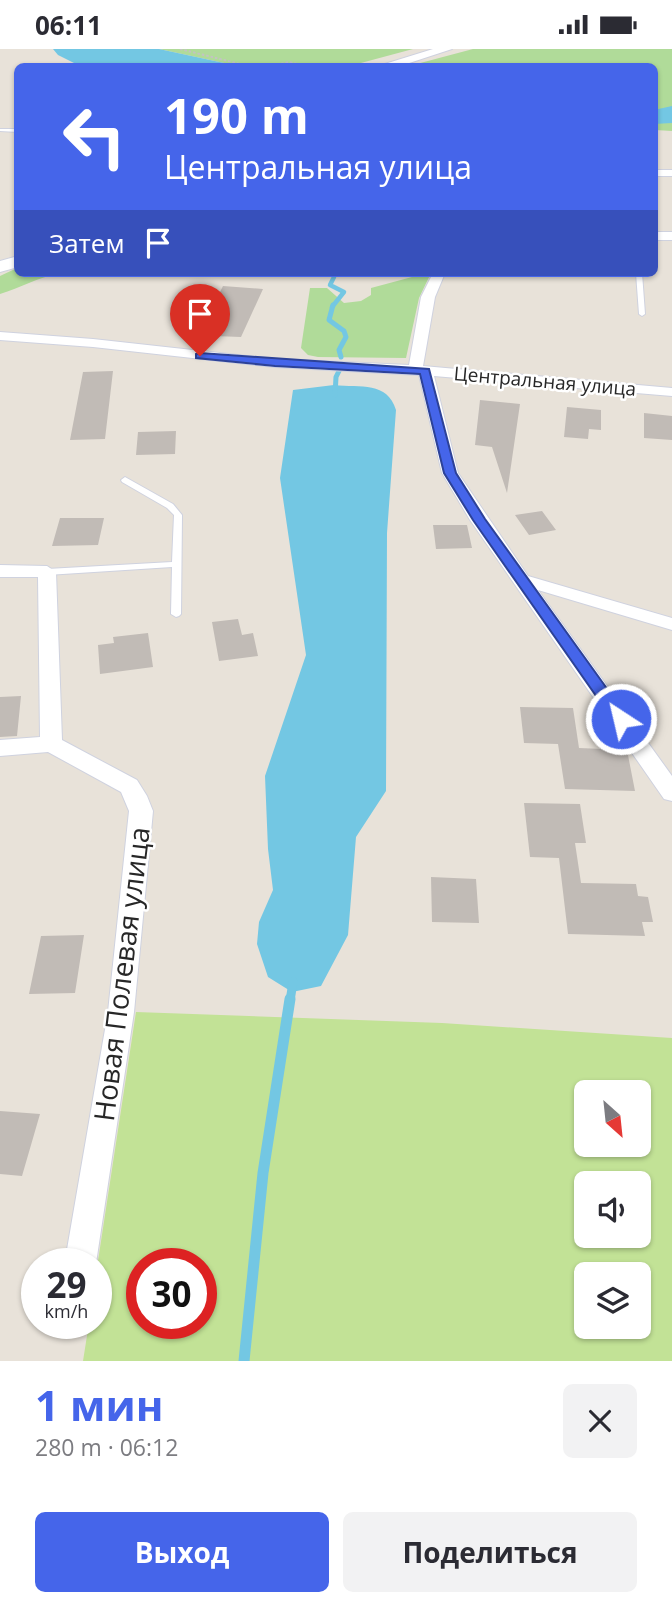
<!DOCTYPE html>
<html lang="ru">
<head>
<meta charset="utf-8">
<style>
  body { margin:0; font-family:"Open Sans",sans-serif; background:#f2f2f3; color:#2b2b33; height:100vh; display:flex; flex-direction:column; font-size:26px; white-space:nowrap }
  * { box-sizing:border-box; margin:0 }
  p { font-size:23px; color:#7c7c81 }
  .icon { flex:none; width:38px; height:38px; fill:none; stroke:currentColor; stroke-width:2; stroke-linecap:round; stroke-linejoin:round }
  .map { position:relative; height:1312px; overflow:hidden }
  .side { display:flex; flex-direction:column; background:#fff; flex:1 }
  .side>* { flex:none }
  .guide { position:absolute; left:14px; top:14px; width:644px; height:214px; border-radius:10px; box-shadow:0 2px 5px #0004; background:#4565ea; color:#fff; overflow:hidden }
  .needle { width:46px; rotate:153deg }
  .tools { position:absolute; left:574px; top:1031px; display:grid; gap:14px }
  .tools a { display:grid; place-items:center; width:77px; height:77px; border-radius:10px; background:#fff; box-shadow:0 2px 5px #0004; font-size:35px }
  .speed { position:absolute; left:21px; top:1199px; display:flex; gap:14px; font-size:35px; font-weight:700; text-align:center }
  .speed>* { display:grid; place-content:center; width:91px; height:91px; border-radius:50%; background:#fff; box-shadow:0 2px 5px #0004; line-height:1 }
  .speed small { font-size:18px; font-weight:400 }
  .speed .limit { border:10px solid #d22; background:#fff; color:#111 }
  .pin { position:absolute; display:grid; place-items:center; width:60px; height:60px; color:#fff; margin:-72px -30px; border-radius:50% 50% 50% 0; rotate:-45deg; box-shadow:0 0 7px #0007 }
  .pin .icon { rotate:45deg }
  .me { position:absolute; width:77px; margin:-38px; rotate:325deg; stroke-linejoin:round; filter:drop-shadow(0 0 5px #0008) }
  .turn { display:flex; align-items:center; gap:24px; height:147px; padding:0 35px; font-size:32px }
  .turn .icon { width:91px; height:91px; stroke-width:2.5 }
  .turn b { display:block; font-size:49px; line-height:60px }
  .then { display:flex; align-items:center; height:66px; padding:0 35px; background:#0003; gap:14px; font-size:26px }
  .round { display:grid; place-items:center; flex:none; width:74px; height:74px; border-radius:10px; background:#f2f2f3 }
  .head { display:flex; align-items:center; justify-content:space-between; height:119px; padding:0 35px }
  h1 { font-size:42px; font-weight:700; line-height:52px; color:#4565ea }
  .primary-button { display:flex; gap:14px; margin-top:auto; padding:14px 35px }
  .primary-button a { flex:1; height:80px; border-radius:10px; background:#4565ea; color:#fff; font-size:28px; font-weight:700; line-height:80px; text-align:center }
  .primary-button a+a { background:#f2f2f3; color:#2b2b33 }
  .status { display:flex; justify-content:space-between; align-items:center; height:49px; padding:0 35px; background:#fff; direction:ltr }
  .status svg { height:19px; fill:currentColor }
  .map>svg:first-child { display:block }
  .green { fill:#b0db99 }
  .pitch { fill:#c2e296; fill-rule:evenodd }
  .water { fill:#73c7e3 }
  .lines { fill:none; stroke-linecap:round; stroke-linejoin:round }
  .stream-far3 { stroke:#73c7e3; stroke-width:4.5 }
  .stream-far2 { stroke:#73c7e3; stroke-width:5 }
  .stream-far1 { stroke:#73c7e3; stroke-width:9 }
  .stream { stroke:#73c7e3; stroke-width:11 }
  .river { fill:#73c7e3; fill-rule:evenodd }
  .building { fill:#c1bbb6 }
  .lane-casing { stroke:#cfd2df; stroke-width:2 }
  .street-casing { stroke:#cfd2df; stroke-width:2 }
  .secondary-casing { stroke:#cfd2df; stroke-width:2 }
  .path { stroke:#c3c3c3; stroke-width:2; stroke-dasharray:2.5 2; stroke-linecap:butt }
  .lane { fill:#fff; fill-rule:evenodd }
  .street { fill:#fff; fill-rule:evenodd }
  .secondary { fill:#fff; fill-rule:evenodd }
  .route { fill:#4565ea; stroke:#2d4298; stroke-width:2 }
  .labels { text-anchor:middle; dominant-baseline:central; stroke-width:5; stroke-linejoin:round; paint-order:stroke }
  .far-street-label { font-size:19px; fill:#272727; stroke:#fff }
  .near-street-label { font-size:28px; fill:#272727; stroke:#fff }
</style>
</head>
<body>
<div class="status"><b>06:11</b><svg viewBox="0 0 49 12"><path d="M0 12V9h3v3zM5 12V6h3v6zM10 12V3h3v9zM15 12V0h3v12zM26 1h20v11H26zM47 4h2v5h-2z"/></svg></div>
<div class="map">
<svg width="672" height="1312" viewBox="0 0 672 1312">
  <rect width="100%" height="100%" fill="#e8e2d9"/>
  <path class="green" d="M159,0H413L346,18L238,17Z
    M473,0H672V82L655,81L654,18L409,17Z
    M17,219L18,224H60C39,228 20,239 0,245V227Z
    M412,224H431L419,249L406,309L318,308L308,306L301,299L310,239H327L344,254L361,252L371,246V239L412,228Z"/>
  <path class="pitch" d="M136,963L442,974L672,989V1312H83L89,1274H96V1225ZM586,1043H639V1096H586ZM586,1134H639V1186H586ZM142,1214H201V1274H142ZM586,1225H639V1278H586Z"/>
  <path class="water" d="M53,0H159L238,17L78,16L58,6Z
    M334,336C361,339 387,332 396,361L387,484L386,742L356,788L348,886L321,937L292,943L268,928L257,895L259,873L273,841L268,800L265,727L306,606L280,429L293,341Z"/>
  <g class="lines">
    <path class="stream-far3" d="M332,258L344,243L330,236L334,228L332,224"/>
    <path class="stream-far2" d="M333,256L329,271L344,282L346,288L339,301L341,308
      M335,346L336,328L340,320"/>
    <path class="stream-far1" d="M290,952L293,933"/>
    <path class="stream" d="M244,1312L263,1124L290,950"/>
    <path class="river" d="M672,57V74L654,75V61Z"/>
  </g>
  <path class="building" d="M223,237L263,240L241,288L187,286L206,248L217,249Z
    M113,322L105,390L70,391L83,323Z
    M480,351L520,355L507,444L492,398L475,396Z
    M567,358L601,361V381L589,380L588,390L564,388Z
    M644,364L672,367V391L644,389Z
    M176,382L175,405L136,406L138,383Z
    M542,462L556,481L529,486L515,466Z
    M60,469H104L98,496L52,497Z
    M433,476H467L472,499L436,500Z
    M238,570L242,586L253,584L258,607L219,612L212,573Z
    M148,584L153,618L100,625L98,596L114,594L113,588Z
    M21,647L17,687L0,688V648Z
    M520,658L573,659L579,699L627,701L635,742L565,740L558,695L524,694Z
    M524,754L580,755L586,794H575L581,834L636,835L638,847L648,848L653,873H642L645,887L568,885L559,809L530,808Z
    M431,828L476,830L479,874L432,873Z
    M84,886L75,944L29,945L41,887Z
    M0,1062L40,1065L22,1127L0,1125Z"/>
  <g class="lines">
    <defs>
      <path id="lane" d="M0,80H18V83L0,82Z
        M636,224H642L645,265L642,267L639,265Z
        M125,428L173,455L182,466L181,565L179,567L176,568L171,565L172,518L47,526L42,523L47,520L172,513L174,466L167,459L122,433L121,431Z"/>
      <path id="street" d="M654,121H672V127H654Z
        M654,183H672V191H654Z
        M433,224H445L435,248L423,317L672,339V347L434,327L458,424L528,527L672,569V581L538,541L672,727V752L664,750L470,471L442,424L419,326L275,318L93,298L0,291V283L93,290L275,310L409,316L421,248Z
        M0,516L47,517L56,523L62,691L137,731L147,747L153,762L134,963L96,1214H66L65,1212L108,963L129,762L121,743L48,703L0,707V691L40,688L38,528H0Z"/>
      <path id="secondary" d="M433,0H452L397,18H375Z
        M18,207V218L0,223V212Z"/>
    </defs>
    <use href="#lane" class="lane-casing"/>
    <use href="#street" class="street-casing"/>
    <use href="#secondary" class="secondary-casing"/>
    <path class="path" d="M180,0L248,17H271L289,13L309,18"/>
    <use href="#lane" class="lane"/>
    <use href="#street" class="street"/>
    <use href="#secondary" class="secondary"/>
  </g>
  <path class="route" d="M200,304L429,320L456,424L485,470L626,666L629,670L626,674H615L473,471L444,424L420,325L275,317L196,309V305Z"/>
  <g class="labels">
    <g class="far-street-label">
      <text transform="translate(545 332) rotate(5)">Центральная улица</text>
    </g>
    <g class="near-street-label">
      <text transform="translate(121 925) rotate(-83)">Новая Полевая улица</text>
    </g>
  </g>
</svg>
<div class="tools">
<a><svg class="needle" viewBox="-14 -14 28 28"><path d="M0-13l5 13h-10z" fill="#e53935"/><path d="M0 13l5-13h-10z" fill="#7c7c81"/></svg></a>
<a><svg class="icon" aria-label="sound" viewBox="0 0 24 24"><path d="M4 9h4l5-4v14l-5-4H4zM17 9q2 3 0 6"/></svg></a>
<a><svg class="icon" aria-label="layers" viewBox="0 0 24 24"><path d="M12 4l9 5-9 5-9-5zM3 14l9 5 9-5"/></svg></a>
</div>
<div class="speed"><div>29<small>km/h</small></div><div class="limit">30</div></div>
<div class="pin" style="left:200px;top:307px;background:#d93025"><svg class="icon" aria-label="arrive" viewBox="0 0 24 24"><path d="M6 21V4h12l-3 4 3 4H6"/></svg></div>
<svg class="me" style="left:621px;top:670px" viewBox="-20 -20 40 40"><circle r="17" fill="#4565ea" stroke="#fff" stroke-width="3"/><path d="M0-11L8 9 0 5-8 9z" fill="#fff"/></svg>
<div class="guide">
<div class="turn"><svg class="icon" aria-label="left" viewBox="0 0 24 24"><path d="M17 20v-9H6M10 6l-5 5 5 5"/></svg><div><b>190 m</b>Центральная улица</div></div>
<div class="then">Затем<svg class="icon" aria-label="arrive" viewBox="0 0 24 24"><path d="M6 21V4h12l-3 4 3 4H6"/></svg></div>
</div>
</div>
<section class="side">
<div class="head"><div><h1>1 мин</h1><p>280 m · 06:12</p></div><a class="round"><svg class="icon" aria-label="close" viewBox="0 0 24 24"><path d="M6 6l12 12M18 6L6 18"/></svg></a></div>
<div class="primary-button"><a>Выход</a><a>Поделиться</a></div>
</section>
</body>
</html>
